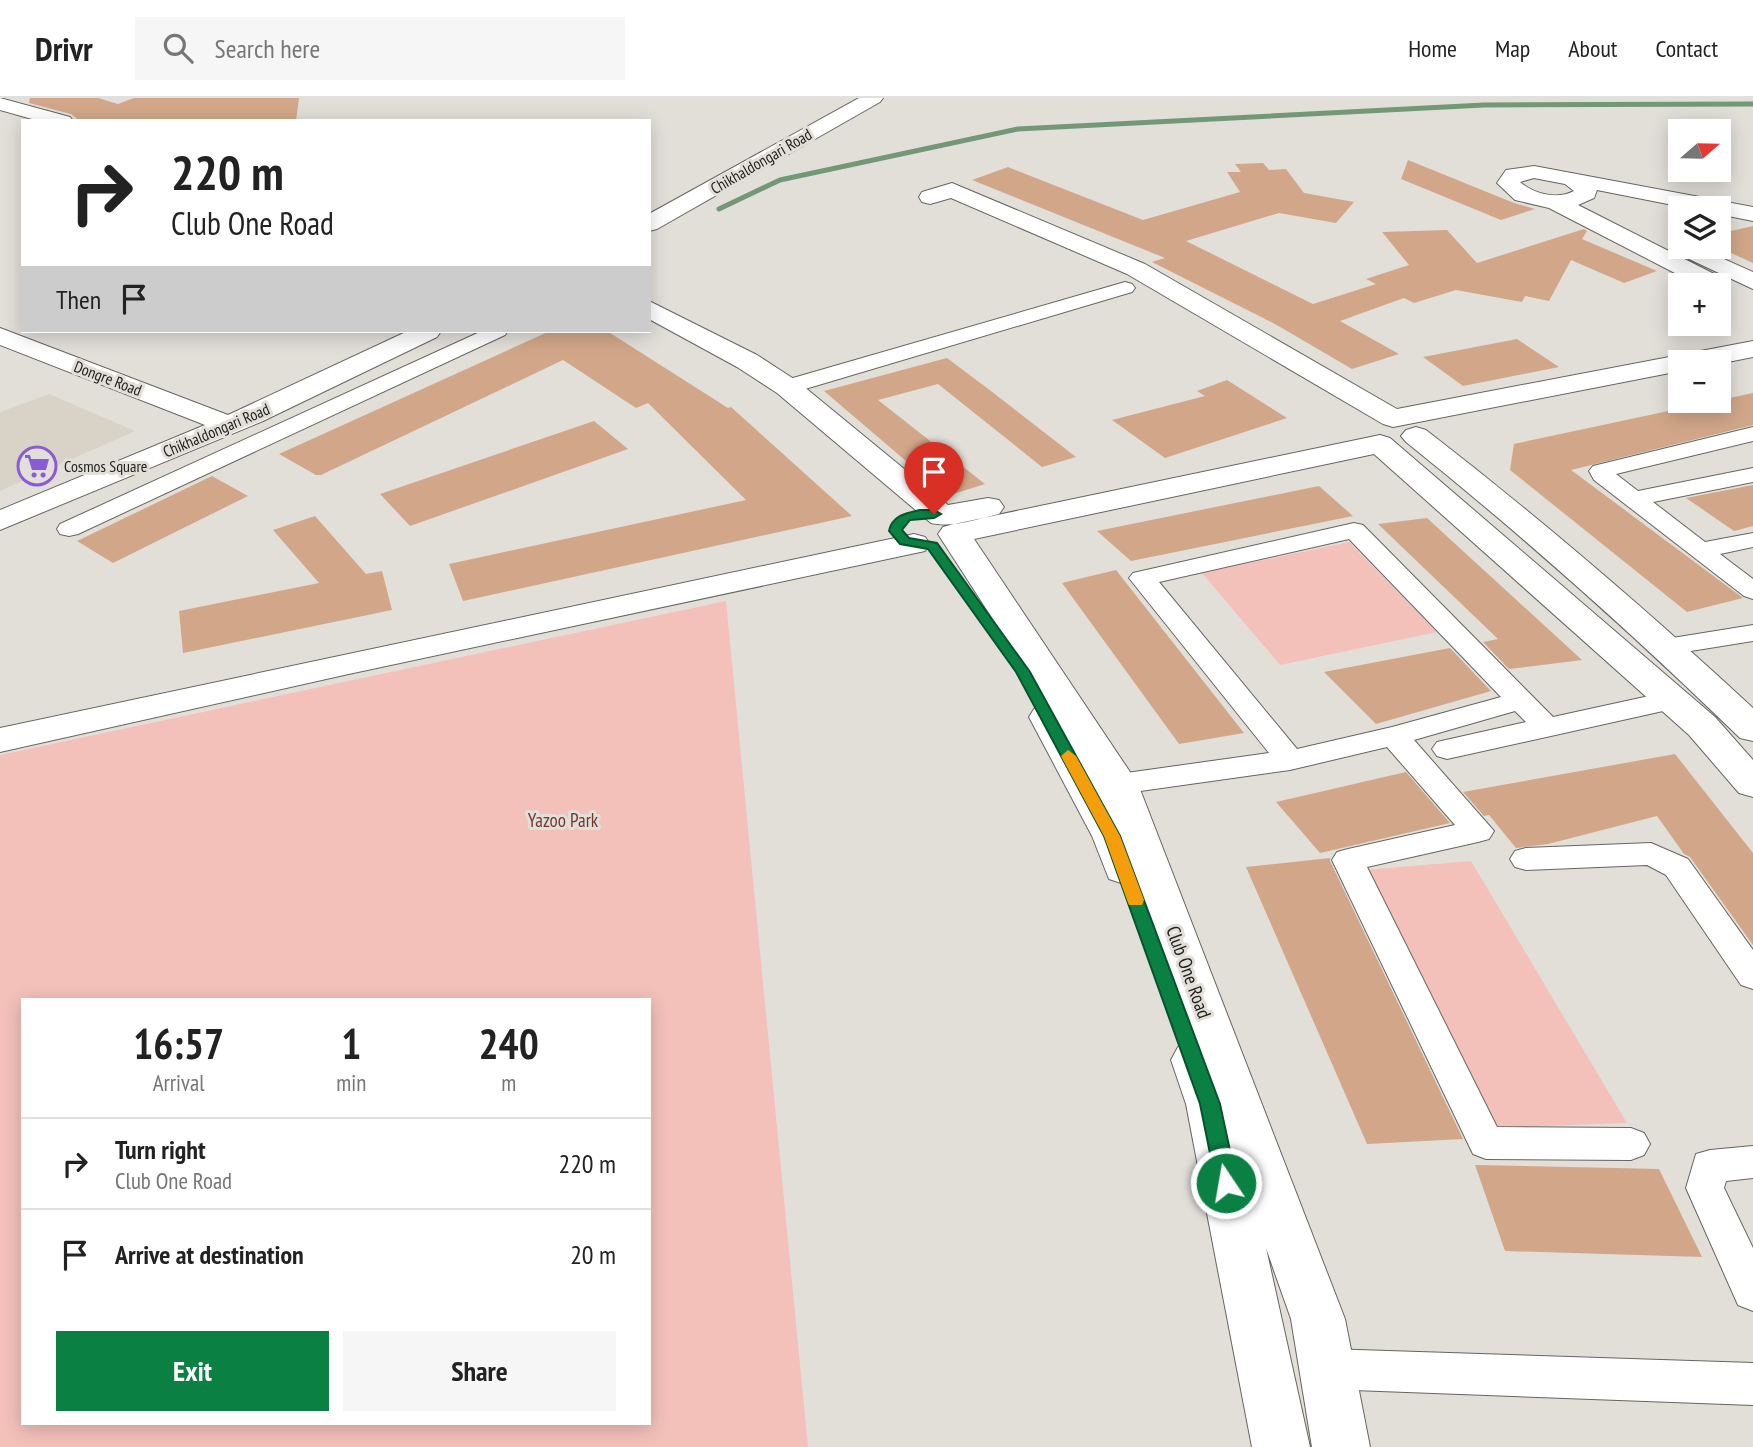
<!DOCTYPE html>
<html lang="en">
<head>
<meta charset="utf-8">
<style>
  body { margin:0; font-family:"PT Sans Narrow",sans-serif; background:#f6f6f6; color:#222; height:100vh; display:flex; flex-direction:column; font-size:26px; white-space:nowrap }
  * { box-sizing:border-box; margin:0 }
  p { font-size:23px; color:#767676 }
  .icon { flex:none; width:38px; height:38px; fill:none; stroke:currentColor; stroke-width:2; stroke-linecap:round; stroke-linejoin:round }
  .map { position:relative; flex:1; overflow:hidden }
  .side { position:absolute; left:21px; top:900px; width:630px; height:427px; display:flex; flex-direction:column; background:#fff; border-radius:0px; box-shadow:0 4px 18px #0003 }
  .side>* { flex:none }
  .top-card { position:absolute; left:21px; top:21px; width:630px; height:214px; border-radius:0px; box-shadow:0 4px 18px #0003; background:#fff; color:#222; overflow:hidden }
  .needle { width:46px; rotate:70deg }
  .tools { position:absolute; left:1668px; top:21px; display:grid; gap:14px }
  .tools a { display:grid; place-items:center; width:63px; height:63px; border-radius:0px; background:#fff; box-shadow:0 4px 18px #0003; font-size:35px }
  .pin { position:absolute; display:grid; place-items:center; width:60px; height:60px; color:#fff; margin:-72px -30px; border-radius:50% 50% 50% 0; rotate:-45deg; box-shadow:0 0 7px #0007 }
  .pin .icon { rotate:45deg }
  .me { position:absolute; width:77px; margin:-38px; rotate:348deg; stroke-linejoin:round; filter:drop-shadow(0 0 5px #0008) }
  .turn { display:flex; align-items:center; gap:24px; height:147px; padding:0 35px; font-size:32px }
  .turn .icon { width:91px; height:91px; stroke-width:2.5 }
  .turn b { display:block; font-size:49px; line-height:60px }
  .then { display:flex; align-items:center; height:66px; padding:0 35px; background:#0003; gap:14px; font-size:26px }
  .eta { display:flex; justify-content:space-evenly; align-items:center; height:119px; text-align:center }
  .eta b { font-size:42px; font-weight:600; line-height:49px }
  .primary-button { display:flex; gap:14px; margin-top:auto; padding:14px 35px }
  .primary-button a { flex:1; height:80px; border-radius:0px; background:#0b8043; color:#fff; font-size:28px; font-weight:600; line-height:80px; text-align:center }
  .primary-button a+a { background:#f6f6f6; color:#222 }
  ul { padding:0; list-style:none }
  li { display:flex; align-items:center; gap:21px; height:91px; padding:0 35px; border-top:2px solid #e0e0e0 }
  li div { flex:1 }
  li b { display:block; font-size:26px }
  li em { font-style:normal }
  header { display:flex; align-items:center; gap:42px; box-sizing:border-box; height:98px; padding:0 35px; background:#fff; border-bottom:2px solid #e0e0e0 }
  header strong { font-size:33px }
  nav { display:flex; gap:38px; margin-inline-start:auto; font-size:24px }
  .search { width:490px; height:63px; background:#f6f6f6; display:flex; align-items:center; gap:18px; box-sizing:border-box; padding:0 24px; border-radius:0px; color:#767676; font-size:26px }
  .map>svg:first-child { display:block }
  .built { fill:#d9d3c7 }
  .green { fill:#f3c1ba; fill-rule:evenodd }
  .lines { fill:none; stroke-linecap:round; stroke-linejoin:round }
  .stream { stroke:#739875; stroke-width:5 }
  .building { fill:#d2a789 }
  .street-casing { stroke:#67655f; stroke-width:2 }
  .secondary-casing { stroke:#67655f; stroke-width:2 }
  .street { fill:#fff; fill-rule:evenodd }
  .secondary { fill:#fff; fill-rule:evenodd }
  .route { fill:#0b8043; stroke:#07532c; stroke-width:2 }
  .slow { fill:#f59e0b }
  .labels { text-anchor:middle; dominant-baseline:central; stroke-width:6; stroke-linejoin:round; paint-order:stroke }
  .far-street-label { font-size:16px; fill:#232220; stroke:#e2dfd9 }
  .far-poi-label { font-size:16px; fill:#232220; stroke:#e2dfd9; text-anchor:start }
  .park-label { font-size:19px; fill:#78352f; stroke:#e2dfd9 }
  .street-label { font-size:19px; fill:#232220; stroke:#e2dfd9 }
</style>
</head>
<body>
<header>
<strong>Drivr</strong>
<div class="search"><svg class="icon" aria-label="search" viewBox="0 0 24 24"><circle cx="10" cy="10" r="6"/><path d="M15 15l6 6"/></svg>Search here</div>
<nav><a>Home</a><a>Map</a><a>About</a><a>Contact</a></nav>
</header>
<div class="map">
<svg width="1753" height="1349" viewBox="0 0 1753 1349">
  <rect width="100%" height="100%" fill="#e2dfd9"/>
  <path class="built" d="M49,296L135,333L0,393V314Z"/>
  <path class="green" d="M1349,444L1437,534L1280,567L1202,475Z
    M726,503L808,1349H0V657ZM23,901H649V1325H23Z
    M1471,763L1627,1025L1491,1030L1365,772Z"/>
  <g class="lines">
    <path class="stream" d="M719,111L780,82L1018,31L1484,7L1753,6"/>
  </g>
  <path class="building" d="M30,0H98L118,6L134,0H299L296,23H80L71,16L29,5Z
    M1408,62L1514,105L1535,111L1501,122L1401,81Z
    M1263,65L1269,72L1286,71L1304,95L1354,104L1336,125L1279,115L1186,143L1313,206L1376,186L1366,181L1409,167L1382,134L1447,132L1477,165L1584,131L1587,133L1582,141L1657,173L1624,185L1571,162L1549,203L1525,198L1522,204L1456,192L1414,205L1404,200L1340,223L1399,256L1352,271L1275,226L1152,164L1165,160L972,82L1008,69L1143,122L1240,94L1227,74H1241L1235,66Z
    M1753,128V165L1718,149V136Z
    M550,233H607L728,310L731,309L852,418L463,503L449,466L746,402L648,305L636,310L563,262L321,377H316L279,356Z
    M1517,241L1559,269L1463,288L1423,259Z
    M947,260L991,293L1076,359L1042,369L938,286L878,302L985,386L947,398L824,293Z
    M1227,282L1287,320L1165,360L1112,322L1205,298L1197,293Z
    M1753,295V327L1571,372L1743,500L1687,514L1510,372L1514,346Z
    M594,323L628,351L410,428L380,396Z
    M212,378L248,398L113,465L77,443Z
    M1753,387V428L1734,433L1686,400Z
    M1319,388L1353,418L1131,463L1097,433Z
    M315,418L366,476L382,473L392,512L183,555L179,513L319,485L273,432Z
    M1427,420L1582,562L1509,571L1483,544L1498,541L1378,426Z
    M1116,472L1244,635L1179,646L1062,485Z
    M1450,550L1491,593L1376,626L1324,574Z
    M1675,656L1753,755V847L1690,759L1684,756L1657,718L1548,746L1516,750L1489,717L1484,718L1463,694Z
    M1406,674L1450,725L1320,755L1276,704Z
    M1330,760V763L1463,1041L1367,1046L1246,769Z
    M1475,1067L1659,1071L1702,1159L1505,1153Z"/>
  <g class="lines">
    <defs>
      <path id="street" d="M1125,184L1132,186L1135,190L1132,194L795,294H779L776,289L779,284Z
        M482,233H508L505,237L78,436L69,438L60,436L57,431L60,426Z
        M1753,329V343L1616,376L1638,393L1753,370V384L1653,404L1705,444L1753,435V449L1720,456L1753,481V501L1744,498L1594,382L1589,373L1593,368Z
        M1354,425L1363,427L1553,619L1672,593L1682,596L1686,602L1682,608L1672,611L1447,661L1437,658L1432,651L1437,644L1526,624L1515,613L1414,642L1494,733L1489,741L1478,744L1367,769L1497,1029L1631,1030L1644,1035L1650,1046L1644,1057L1631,1062L1486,1061L1473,1056L1332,762L1337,754L1348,751L1455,727L1387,649L1290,672L1119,696L1108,693L1104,686L1108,679L1119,676L1269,655L1129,480L1133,475ZM1349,441L1501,599L1392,629L1297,651L1159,484Z
        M1753,527V543L1666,557L1656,555L1652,549L1656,543L1666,541Z
        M1651,745L1688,761L1753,852V891L1741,887L1666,777L1647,767L1526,772L1515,769L1510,761L1515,753L1526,750Z
        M1753,1048V1080L1726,1083L1724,1090L1753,1150V1213L1738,1207L1686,1090L1696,1056L1710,1052Z
        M1327,1251L1753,1265V1307L1327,1291L1312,1285L1306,1271L1312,1257Z"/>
      <path id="secondary" d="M0,0L70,19L73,23H39L0,12Z
        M859,0H883L880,4L657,131L649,133V116Z
        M1534,68L1753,109V123L1718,116V110H1688L1597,92L1594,100L1578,107L1726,182L1729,187L1726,192L1718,194V187H1698L1549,110L1515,102L1497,85L1506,72ZM1534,80L1565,86L1574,93C1557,102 1534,96 1520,84Z
        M952,85L1145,166L1397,311L1753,243V259L1718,266L1680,264V273L1393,329L1383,326L1127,176L951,100L930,106L922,104L919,99L922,94Z
        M1697,149L1753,174V191L1689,161L1685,156L1689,151Z
        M649,203L757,257L797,283L948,407L988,400L999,402L1004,409L999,416C978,421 952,430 931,425L777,295L737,269L649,221Z
        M0,230L228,317L408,233H441L437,239L263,323L0,432V412L205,327L0,247Z
        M1416,329L1426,332C1540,420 1648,513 1753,610V643L1740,640C1633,536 1522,437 1406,344L1401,338L1406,332Z
        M1380,337L1390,340L1715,619L1753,662V699L1739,695L1689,637L1374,356L974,441L1138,686L1345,1221L1370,1349H1312L1291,1221L1266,1150L1310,1349H1252L1186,1006L1171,962L1178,949L1192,944L1134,783L1124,786L1109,781L1092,738L1029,619L1034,611L1049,608L938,436L943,429L954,426Z
        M914,436L925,439L930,446L925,453L344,577L0,654V630Z"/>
    </defs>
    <use href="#street" class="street-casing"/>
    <use href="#secondary" class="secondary-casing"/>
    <use href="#street" class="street"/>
    <use href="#secondary" class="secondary"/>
  </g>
  <path class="route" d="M920,412H934L941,416L934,420L910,422L902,432L909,440L937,445L1030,574L1120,738L1220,1006L1237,1085L1234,1091L1226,1094L1219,1091L1216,1085L1200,1006L1104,738L1016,574L928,451L900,446L889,433C892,417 907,415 920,412Z"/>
  <path class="slow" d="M1068,652L1076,658L1120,738L1144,802L1142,807H1129L1127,802L1104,738L1061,658Z"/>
  <defs>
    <symbol id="supermarket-ring" viewBox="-11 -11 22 22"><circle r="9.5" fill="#e2dfd9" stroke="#895cd5" stroke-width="1.5"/><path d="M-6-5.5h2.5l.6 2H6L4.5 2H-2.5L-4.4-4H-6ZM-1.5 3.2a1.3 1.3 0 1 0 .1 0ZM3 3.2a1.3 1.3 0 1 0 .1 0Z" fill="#895cd5"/></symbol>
  </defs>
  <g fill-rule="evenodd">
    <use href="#supermarket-ring" x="15" y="346" width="44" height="44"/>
  </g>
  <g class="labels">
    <g class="far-street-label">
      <text transform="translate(761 63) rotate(-30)">Chikhaldongari Road</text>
      <text transform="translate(108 280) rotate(21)">Dongre Road</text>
      <text transform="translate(216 332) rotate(-23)">Chikhaldongari Road</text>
    </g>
    <g class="far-poi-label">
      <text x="64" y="368">Cosmos Square</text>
    </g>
    <g class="park-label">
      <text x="563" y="722">Yazoo Park</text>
    </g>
    <g class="street-label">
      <text transform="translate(1189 874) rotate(70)">Club One Road</text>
    </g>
  </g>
</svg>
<div class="tools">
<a><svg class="needle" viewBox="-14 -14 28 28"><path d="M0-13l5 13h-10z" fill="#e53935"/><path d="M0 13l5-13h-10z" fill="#767676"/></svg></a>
<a><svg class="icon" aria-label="layers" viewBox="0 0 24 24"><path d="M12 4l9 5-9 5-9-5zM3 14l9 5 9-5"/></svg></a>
<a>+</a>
<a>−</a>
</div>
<div class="pin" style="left:934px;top:416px;background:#d93025"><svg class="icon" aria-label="arrive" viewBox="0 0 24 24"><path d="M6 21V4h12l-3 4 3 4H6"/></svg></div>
<svg class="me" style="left:1226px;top:1085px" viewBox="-20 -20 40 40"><circle r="17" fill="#0b8043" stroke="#fff" stroke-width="3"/><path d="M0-11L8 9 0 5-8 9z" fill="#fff"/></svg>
<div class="top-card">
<div class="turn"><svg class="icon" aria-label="right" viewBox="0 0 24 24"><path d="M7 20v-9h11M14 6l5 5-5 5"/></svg><div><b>220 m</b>Club One Road</div></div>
<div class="then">Then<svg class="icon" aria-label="arrive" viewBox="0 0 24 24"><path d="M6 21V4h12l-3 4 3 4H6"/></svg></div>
</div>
<section class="side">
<div class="eta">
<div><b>16:57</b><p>Arrival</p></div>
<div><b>1</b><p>min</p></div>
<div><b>240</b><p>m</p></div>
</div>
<ul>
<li><svg class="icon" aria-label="right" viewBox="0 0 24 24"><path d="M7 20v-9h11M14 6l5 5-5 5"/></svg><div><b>Turn right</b><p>Club One Road</p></div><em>220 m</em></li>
<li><svg class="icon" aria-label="arrive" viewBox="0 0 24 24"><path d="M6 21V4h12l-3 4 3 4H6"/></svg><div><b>Arrive at destination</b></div><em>20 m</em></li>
</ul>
<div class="primary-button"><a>Exit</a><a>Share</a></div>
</section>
</div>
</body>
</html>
